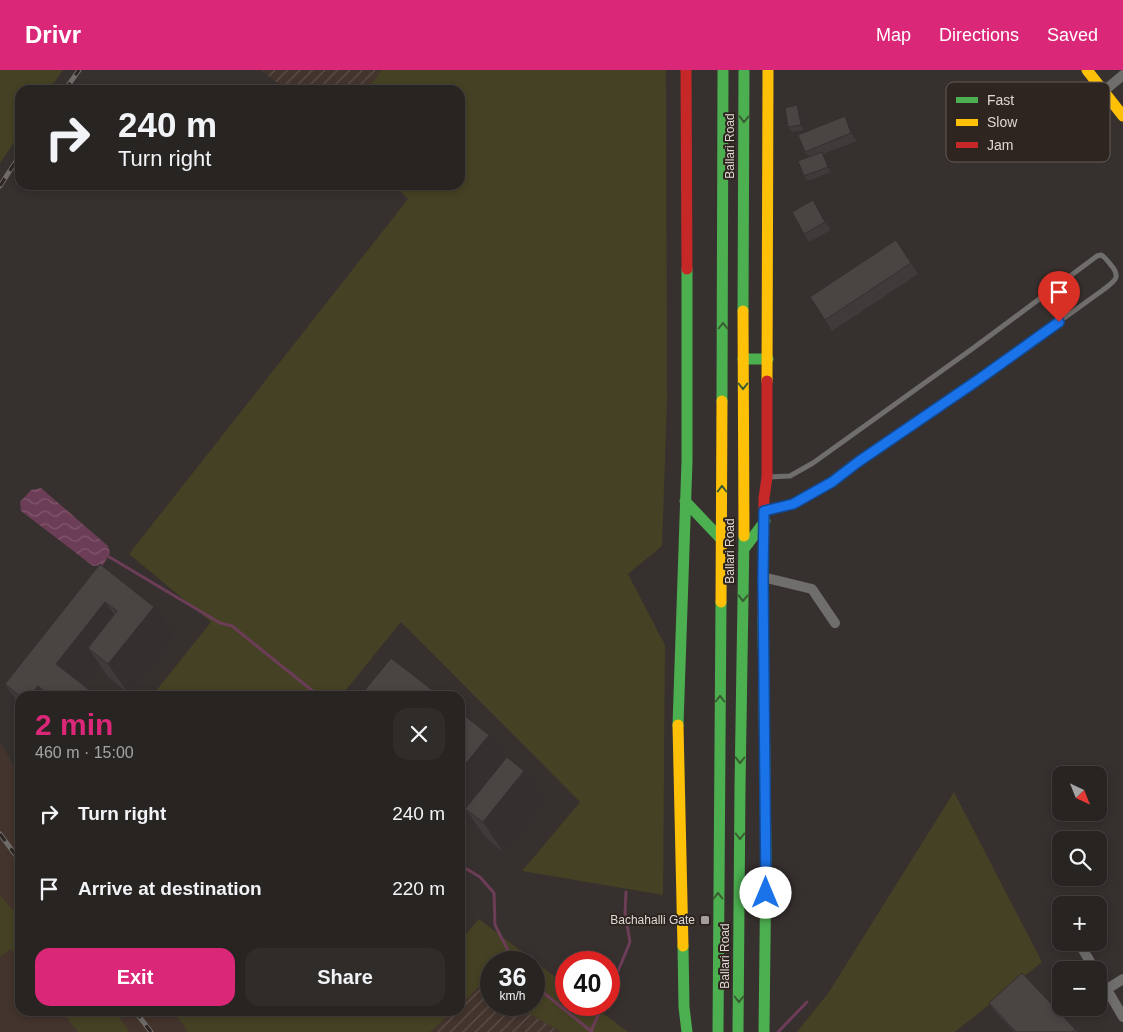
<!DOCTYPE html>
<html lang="en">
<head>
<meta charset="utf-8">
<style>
  body { margin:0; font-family:Helvetica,sans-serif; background:#302c2a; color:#f1f3f6; height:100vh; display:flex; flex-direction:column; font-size:19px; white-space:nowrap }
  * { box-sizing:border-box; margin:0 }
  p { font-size:16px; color:#a5a4a5 }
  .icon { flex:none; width:28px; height:28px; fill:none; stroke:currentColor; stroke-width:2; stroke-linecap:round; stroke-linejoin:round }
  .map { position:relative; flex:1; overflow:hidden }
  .panel { position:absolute; left:15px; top:621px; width:450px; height:325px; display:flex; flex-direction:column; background:#282422; border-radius:15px; box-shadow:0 2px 8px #0003,0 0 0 1px #444140 }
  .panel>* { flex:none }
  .guide { position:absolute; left:15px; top:15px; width:450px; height:105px; border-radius:15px; box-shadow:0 2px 8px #0003,0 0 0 1px #444140; background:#282422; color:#f1f3f6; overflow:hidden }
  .needle { width:32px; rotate:137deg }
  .buttons { position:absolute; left:1052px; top:696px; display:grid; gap:10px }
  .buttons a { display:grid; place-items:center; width:55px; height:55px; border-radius:10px; background:#282422; box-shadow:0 2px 8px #0003,0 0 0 1px #444140; font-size:25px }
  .speed { position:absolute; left:480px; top:881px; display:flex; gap:10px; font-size:25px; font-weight:700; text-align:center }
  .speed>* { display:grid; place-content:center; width:65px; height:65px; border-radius:50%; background:#282422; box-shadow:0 2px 8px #0003,0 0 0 1px #444140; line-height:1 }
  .speed small { font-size:12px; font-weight:400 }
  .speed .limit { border:8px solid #d22; background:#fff; color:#111 }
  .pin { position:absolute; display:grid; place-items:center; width:42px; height:42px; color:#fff; margin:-51px -21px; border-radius:50% 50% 50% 0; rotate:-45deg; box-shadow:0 0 5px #0007 }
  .pin .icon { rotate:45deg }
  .me { position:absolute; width:55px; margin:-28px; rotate:0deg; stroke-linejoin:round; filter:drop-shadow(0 0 4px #0008) }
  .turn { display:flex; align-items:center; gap:18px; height:105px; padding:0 20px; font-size:22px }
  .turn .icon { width:65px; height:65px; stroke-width:2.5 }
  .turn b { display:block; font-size:35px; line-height:42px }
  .round { display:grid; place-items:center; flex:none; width:52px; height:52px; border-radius:15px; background:#302c2a }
  .head { display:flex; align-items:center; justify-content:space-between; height:85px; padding:0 20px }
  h1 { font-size:30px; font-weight:600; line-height:38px; color:#db2777 }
  .cta { display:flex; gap:10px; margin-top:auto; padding:10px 20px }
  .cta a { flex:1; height:58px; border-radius:15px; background:#db2777; color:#fff; font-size:20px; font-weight:600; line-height:58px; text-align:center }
  .cta a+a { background:#302c2a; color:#f1f3f6 }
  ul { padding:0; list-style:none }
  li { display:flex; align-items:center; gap:15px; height:75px; padding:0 20px }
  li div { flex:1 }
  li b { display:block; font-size:19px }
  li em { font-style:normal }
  header { display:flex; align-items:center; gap:30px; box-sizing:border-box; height:70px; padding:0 25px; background:#db2777; color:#fff }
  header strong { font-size:24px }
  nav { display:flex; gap:28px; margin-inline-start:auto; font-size:18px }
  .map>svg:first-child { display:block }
  .built { fill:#43342d }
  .industrial { fill:url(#industrial-furrows) }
  .grass { fill:#454124 }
  .water { fill:url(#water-waves) }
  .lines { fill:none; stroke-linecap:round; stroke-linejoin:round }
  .stream { stroke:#6c3d56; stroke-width:3 }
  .lane { stroke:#706d6d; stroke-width:5 }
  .street { stroke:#706d6d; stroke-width:10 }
  .fast { stroke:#4caf50; stroke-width:11 }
  .slow { stroke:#ffc107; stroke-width:11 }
  .jam { stroke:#c62828; stroke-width:11 }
  .rail-casing { stroke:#6f6c6a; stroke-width:5 }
  .rail { stroke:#2e2520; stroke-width:3; stroke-dasharray:9; stroke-linecap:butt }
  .wall { fill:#403b3a }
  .shaded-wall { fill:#34302f }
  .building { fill:#4a4543; stroke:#34302f }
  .oneway { stroke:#3a5c33 }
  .route-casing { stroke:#114b97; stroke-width:12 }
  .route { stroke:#1a73e8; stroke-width:9 }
  .poi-dot { fill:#a49d9b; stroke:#2e2520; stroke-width:2 }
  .labels { text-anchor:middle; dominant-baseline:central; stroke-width:4; stroke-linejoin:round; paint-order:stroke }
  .street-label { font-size:12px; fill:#dfd8d5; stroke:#2e2520 }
  .poi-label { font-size:12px; fill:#dfd8d5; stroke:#2e2520; text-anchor:end }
  .key { fill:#2e2520; stroke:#635b56; stroke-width:1 }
  .key-label { font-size:14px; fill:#dfd8d5 }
</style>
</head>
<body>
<header>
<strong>Drivr</strong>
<nav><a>Map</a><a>Directions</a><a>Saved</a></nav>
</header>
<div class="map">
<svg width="1123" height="962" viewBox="0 0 1123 962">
  <defs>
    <pattern id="industrial-furrows" width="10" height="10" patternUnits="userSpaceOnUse" patternTransform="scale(1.25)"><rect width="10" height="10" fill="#43342d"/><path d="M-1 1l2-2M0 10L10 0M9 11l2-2" fill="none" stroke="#5e514b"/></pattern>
    <pattern id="water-waves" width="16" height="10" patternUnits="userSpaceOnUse" patternTransform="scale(1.25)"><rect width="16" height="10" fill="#6c3d56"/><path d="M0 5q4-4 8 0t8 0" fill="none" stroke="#81586d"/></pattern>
  </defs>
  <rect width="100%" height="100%" fill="#36302e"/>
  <path class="built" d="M0,672L20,706V848L0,825Z
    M11,878L20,890V941H173L188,962H0V887Z"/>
  <path class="industrial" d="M261,0H382L366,20H286Z
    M482,915L491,921V935H515L561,962H430L453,941H460V935Z"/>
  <path class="grass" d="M0,0H63L49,20H20V64L0,93Z
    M382,0H666L667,331L662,476L628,504L665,575L663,825L522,801L580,732L401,552L341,626H152L211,552L129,484L408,129L394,115H460V20H366Z
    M954,722L1042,892L955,962H797L829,922Z
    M0,825L20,848V890L11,879L0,887Z
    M479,849L566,915V935H592L628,962H561L515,935H534V892H491V921L481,915L460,935V871Z
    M62,941H114L130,962H78Z
    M173,941H453L430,962H188Z"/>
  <path class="water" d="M41,418L108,476L110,483L103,495L93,496L21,441L20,432L31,420Z"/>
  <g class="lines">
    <path class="stream" d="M106,485L220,553L232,556L319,626
      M460,795L480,807L494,823L495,855L514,892
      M534,915L592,962
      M609,923L630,872L625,843L626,822
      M591,961L603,935
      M778,962L807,932"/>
    <path class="lane" d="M766,440L793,434L832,412L858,392L978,310L1103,220C1115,211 1122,207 1110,194C1107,190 1105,187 1101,185L1097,186L972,279L813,393L790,406L768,407"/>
    <path class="street" d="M1104,21L1123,5
      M763,507L812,519L835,553
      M1082,878L1095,900
      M1099,906L1123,947
      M1099,924L1123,909
      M1073,941L1078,938"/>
    <path class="fast" d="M743,241L744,0
      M743,289H768
      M722,331L723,0
      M685,431L722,470
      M744,479L765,451
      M763,547L766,787L764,962
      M678,655L687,391V199
      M683,876L684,937L687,962
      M718,962L721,532
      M738,962L740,717L744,466"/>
    <path class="slow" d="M1087,0L1123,46
      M743,241L744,466
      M767,311L768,0
      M721,532L722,331
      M678,655L683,876"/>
    <path class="jam" d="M686,0L687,199
      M763,547L764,428L767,407V311"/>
    <defs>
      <path id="rail" d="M65,20L79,0
        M0,116L20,85
        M0,764L20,791
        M135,941L151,962"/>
    </defs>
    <use href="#rail" class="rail-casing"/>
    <use href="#rail" class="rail"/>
  </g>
  <path class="wall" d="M797,35L801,41L804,60L792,62L788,57Z
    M850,54L857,71L823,84L825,87L831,102L808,111L804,106L809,87L805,82Z
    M819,138L831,160L809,172L804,164Z
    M896,170L918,204L832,261L810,227Z
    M100,494L174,566L129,624L108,607L99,594L83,615L97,626H20V636L5,614Z
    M489,665L505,689L524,701L545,730L503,782L486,768L469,744L460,756Z
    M989,933L1075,959L1077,962H1014L996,943Z"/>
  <path class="shaded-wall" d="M797,35L801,41L804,60L801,55Z
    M845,46L850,54L857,71L851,63Z
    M822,82L825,87L831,102L828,97Z
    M813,130L819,138L831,160L825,152Z
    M105,532L126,561L88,578L99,594L77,623L56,594Z
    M154,537L174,566L129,624L108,594Z
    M38,616L45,626H30Z
    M489,665L509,694L465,739L469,744L460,756V701Z
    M524,701L545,730L503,782L483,752Z"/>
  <path class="building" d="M797,35L801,55L788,57L785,38Z
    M845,46L851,63L805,82L798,65Z
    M822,82L828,97L804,106L798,91Z
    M813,130L825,152L804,164L792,142Z
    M896,170L911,193L825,250L810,227Z
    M100,494L154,537L108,594L88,578L117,541L105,532L56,594L97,626H51L38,616L30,626H20L5,614Z
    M391,588L440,626H397L394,624L393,626H360Z
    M115,620L123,626H111Z
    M460,642L489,665L460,701Z
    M507,687L524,701L483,752L465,739Z
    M1022,903L1075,959L1072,962H1016L989,933Z"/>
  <defs><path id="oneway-chevron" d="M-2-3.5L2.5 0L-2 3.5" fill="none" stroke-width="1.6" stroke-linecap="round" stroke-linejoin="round" transform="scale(1.25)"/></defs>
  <g class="oneway">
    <use href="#oneway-chevron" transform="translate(744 49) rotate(91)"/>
    <use href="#oneway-chevron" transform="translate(723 256) rotate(-90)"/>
    <use href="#oneway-chevron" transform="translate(743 316) rotate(90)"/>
    <use href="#oneway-chevron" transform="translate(722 419) rotate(-90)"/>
    <use href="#oneway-chevron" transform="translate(743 528) rotate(91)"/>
    <use href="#oneway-chevron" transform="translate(720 629) rotate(-90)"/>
    <use href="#oneway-chevron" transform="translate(740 690) rotate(91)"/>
    <use href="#oneway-chevron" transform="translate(740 766) rotate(90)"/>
    <use href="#oneway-chevron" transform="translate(718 826) rotate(-90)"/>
    <use href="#oneway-chevron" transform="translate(739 929) rotate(90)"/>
  </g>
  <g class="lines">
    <defs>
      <path id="route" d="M766,823L763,507L764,441L793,434L832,412L858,392L978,310L1059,252"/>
    </defs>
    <use href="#route" class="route-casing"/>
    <use href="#route" class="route"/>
  </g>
  <rect class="poi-dot" x="700" y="845" width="10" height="10" rx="2.5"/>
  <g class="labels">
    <g class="street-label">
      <text transform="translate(730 76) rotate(-90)">Ballari Road</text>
      <text transform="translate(730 481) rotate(-90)">Ballari Road</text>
      <text transform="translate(725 886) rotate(-90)">Ballari Road</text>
    </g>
    <g class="poi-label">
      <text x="695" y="850">Bachahalli Gate</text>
    </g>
  </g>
  <rect x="946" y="12" width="164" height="80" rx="8" class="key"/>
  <rect x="956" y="27" width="22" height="6" fill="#4caf50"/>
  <rect x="956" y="49" width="22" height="7" fill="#ffc107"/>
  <rect x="956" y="72" width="22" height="6" fill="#c62828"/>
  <g class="key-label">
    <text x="987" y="35">Fast</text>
    <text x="987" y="57">Slow</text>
    <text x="987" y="80">Jam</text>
  </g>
</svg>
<div class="buttons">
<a><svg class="needle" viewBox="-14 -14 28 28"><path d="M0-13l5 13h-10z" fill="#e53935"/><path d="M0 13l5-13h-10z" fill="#a5a4a5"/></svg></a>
<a><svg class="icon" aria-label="search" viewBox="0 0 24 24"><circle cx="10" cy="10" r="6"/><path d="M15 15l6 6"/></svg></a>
<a>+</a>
<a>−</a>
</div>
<div class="speed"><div>36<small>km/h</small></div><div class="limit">40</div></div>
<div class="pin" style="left:1059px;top:252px;background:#d93025"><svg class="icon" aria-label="arrive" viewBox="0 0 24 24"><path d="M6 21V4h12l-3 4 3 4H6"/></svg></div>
<svg class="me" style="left:766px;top:823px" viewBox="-20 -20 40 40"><circle r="19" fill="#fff"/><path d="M0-13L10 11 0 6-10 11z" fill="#1a73e8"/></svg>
<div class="guide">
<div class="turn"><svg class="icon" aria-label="right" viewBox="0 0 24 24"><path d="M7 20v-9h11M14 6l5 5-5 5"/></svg><div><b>240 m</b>Turn right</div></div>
</div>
<section class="panel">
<div class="head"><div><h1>2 min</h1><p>460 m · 15:00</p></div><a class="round"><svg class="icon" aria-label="close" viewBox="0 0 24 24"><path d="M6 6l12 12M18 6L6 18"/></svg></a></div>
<ul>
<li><svg class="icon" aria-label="right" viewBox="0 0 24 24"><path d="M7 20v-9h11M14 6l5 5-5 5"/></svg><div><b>Turn right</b></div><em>240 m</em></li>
<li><svg class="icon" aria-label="arrive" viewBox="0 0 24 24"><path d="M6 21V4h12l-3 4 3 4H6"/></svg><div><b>Arrive at destination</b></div><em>220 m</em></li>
</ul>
<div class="cta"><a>Exit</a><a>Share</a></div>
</section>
</div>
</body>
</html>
